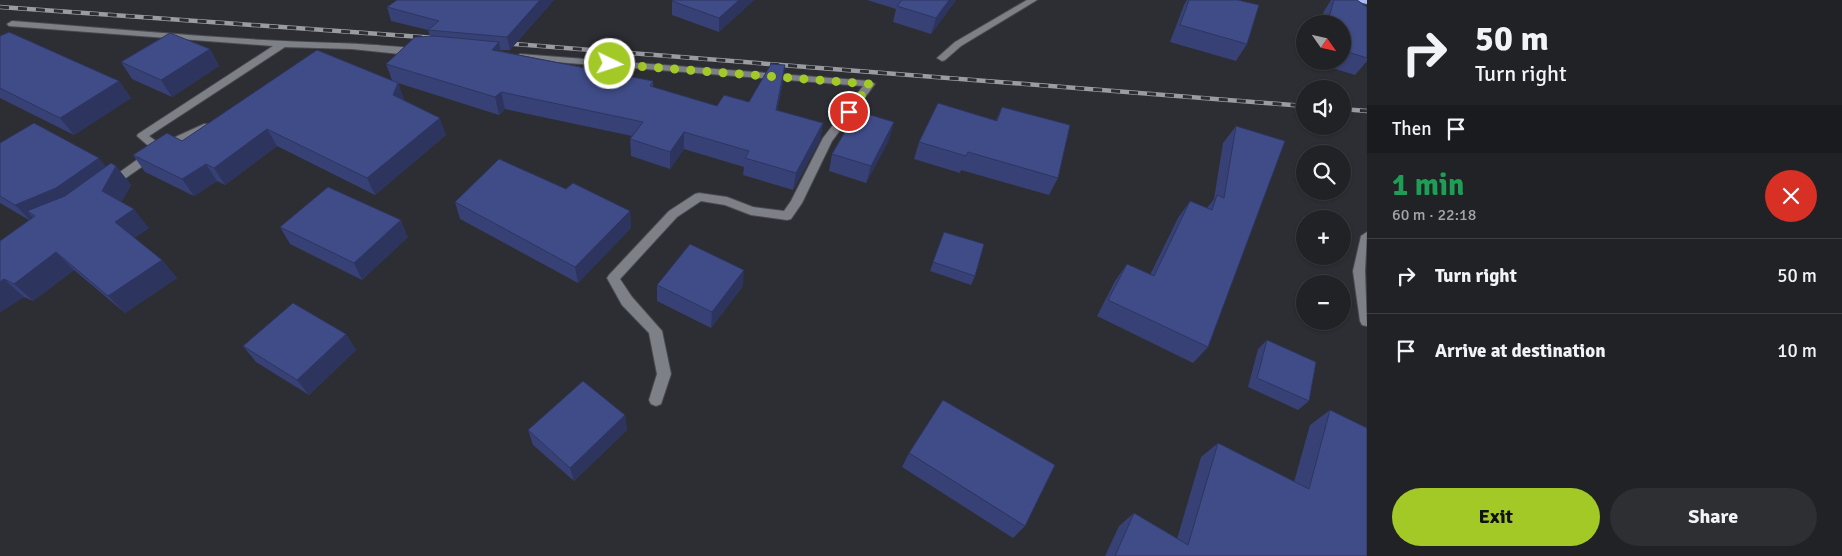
<!DOCTYPE html>
<html lang="en">
<head>
<meta charset="utf-8">
<style>
  body { margin:0; font-family:Signika,sans-serif; background:#2d2f32; color:#f1f3f6; height:100vh; display:flex; flex-direction:column; font-size:19px; white-space:nowrap }
  * { box-sizing:border-box; margin:0 }
  p { font-size:16px; color:#a2a4a7 }
  .icon { flex:none; width:28px; height:28px; fill:none; stroke:currentColor; stroke-width:2; stroke-linecap:round; stroke-linejoin:round }
  .map { position:relative; flex:1; overflow:hidden }
  .side { display:flex; flex-direction:column; background:#212226; width:475px }
  .side>* { flex:none }
  .top-card { background:#212226; color:#f1f3f6; overflow:hidden }
  .needle { width:32px; rotate:124deg }
  .controls { position:absolute; left:1296px; top:15px; display:grid; gap:10px }
  .controls a { display:grid; place-items:center; width:55px; height:55px; border-radius:50%; background:#212226; box-shadow:0 1px 4px #0004,0 0 0 1px #3e3f43; font-size:25px }
  .pin { position:absolute; display:grid; place-items:center; width:42px; height:42px; color:#fff; margin:-21px; border:2px solid #fff; border-radius:50%; box-shadow:0 1px 5px #0007 }
  .me { position:absolute; width:55px; margin:-28px; rotate:94deg; stroke-linejoin:round; filter:drop-shadow(0 0 4px #0008) }
  .turn { display:flex; align-items:center; gap:18px; height:105px; padding:0 25px; font-size:22px }
  .turn .icon { width:65px; height:65px; stroke-width:2.5 }
  .turn b { display:block; font-size:35px; line-height:42px }
  .then { display:flex; align-items:center; height:48px; padding:0 25px; background:#0003; gap:10px; font-size:19px }
  .round { display:grid; place-items:center; flex:none; width:52px; height:52px; border-radius:26px; background:#2d2f32 }
  .headline { display:flex; align-items:center; justify-content:space-between; height:85px; padding:0 25px }
  h1 { font-size:30px; font-weight:700; line-height:38px; color:#1e9e55 }
  .cta { display:flex; gap:10px; margin-top:auto; padding:10px 25px }
  .cta a { flex:1; height:58px; border-radius:30px; background:#a3c927; color:#111; font-size:20px; font-weight:700; line-height:58px; text-align:center }
  .cta a+a { background:#2d2f32; color:#f1f3f6 }
  ul { padding:0; list-style:none }
  li { display:flex; align-items:center; gap:15px; height:75px; padding:0 25px; border-top:1px solid #3e3f43 }
  li div { flex:1 }
  li b { display:block; font-size:19px }
  li em { font-style:normal }
  main { display:flex; flex:1; min-height:0 }
  .map>svg:first-child { display:block }
  .lines { fill:none; stroke-linecap:round; stroke-linejoin:round }
  .street-casing { stroke:#4a4b50; stroke-width:2 }
  .highway-casing { stroke:#4a4b50; stroke-width:2 }
  .street { fill:#7e8087; fill-rule:evenodd }
  .highway { fill:#aabaf8; fill-rule:evenodd }
  .rail-casing { stroke:#9b9ca1; stroke-width:4.5 }
  .rail { stroke:#2c2e33; stroke-width:3; stroke-dasharray:9; stroke-linecap:butt }
  .wall { fill:#374175 }
  .shaded-wall { fill:#2d355f }
  .building { fill:#404c88; stroke:#2d355f }
  .route { stroke:#a3c927; stroke-width:9; stroke-dasharray:0 16.2 }
</style>
</head>
<body>
<main>
<div class="map">
<svg width="1367" height="556" viewBox="0 0 1367 556">
  <rect width="100%" height="100%" fill="#2c2e33"/>
  <g class="lines">
    <defs>
      <path id="street" d="M1027,0H1037L961,46L945,60L942,61L937,58L955,42Z
        M12,21C119,29 227,40 335,43C346,43 417,47 421,50L416,53L400,54L352,49L285,47L149,136L160,144L204,124H212L213,126L212,128L163,152L110,189L106,188L104,185L106,182L152,149L137,136L138,134L273,46L9,26L7,24Z
        M520,54L870,81L875,84L832,141L802,203L791,219L787,220L751,215L725,205L701,201L677,217L620,279L632,297L662,331L671,374L661,404L656,406L651,404L649,400L657,374L649,333L622,305L607,278L609,275L669,211L695,194L699,193L727,197L753,207L784,211L791,201L823,138L863,86L517,59L515,57Z
        M1367,232L1365,271L1367,326L1362,325L1360,321L1353,271L1361,236Z"/>
      <path id="highway" d="M1357,0H1367V4L1358,2Z"/>
    </defs>
    <use href="#street" class="street-casing"/>
    <use href="#highway" class="highway-casing"/>
    <use href="#street" class="street"/>
    <use href="#highway" class="highway"/>
    <defs>
      <path id="rail" d="M0,7L436,38
        M501,43L1305,106
        M1342,109L1367,111"/>
    </defs>
    <use href="#rail" class="rail-casing"/>
    <use href="#rail" class="rail"/>
  </g>
  <path class="wall" d="M554,0L510,50H500L501,51L653,81V87L717,106L749,102L783,82L777,111L823,123L820,140L793,190L743,175L744,167L684,149L670,169L631,156L630,139L632,136L505,109L499,115L398,83L404,100L446,135L375,195L277,146L225,185L217,181L194,196L145,172L133,155L392,80L386,64L430,36L428,30L391,21L387,7Z
    M671,0H754L719,32L672,15V0Z
    M867,0H956L931,34L893,22L896,9Z
    M1187,0H1238L1247,44L1236,61L1170,42L1184,5Z
    M1331,0H1357L1367,7V61L1355,75L1310,61H1342V24H1320L1324,11Z
    M0,36L119,81L131,98L74,135L0,98Z
    M210,49L219,66L172,97L132,79L121,62Z
    M1002,107L1058,178L1049,195L961,170L960,173L914,159L919,142L996,120Z
    M1236,126L1208,347L1193,363L1097,316L1115,281L1127,264L1150,275L1178,218L1190,201L1207,208L1214,199L1223,143Z
    M889,140L866,183L829,171L832,154Z
    M0,143L106,167L116,166L131,185L121,202L149,228L134,238L162,260L177,278L125,313L74,270L33,301L24,297L0,312V241L29,220L0,203Z
    M566,189L630,211L631,228L578,283L460,219L455,202Z
    M280,227L408,237L362,280L290,244Z
    M944,232L975,276L971,285L930,271Z
    M657,285L743,286L711,328L657,301Z
    M346,334L356,350L309,395L256,362L243,346Z
    M1267,340L1309,401L1298,410L1248,387L1258,349Z
    M1330,410L1367,556H1105L1119,526L1134,513L1177,539L1201,457L1218,443L1294,482L1310,425Z
    M625,415L627,430L574,481L533,445L528,430Z
    M909,453L1025,526L1013,538L902,467Z"/>
  <path class="shaded-wall" d="M540,0H554L510,50L507,37Z
    M739,0H754L719,32V18Z
    M949,0H956L931,34L936,18Z
    M499,42L502,59L492,50Z
    M210,49L219,66L172,97L161,80Z
    M785,65L783,82L774,127L776,110Z
    M119,81L131,98L74,135L60,118Z
    M398,83L404,100L393,95Z
    M501,92L505,109L499,115L495,97Z
    M440,118L446,135L375,195L367,178Z
    M894,122L889,140L866,183L871,166Z
    M823,123L820,140L793,190L796,173Z
    M267,129L277,146L225,185L214,168Z
    M684,132V149L670,169V152Z
    M99,158L112,174L116,166L131,185L118,209L35,216L27,211L35,220L32,222L15,205Z
    M206,164L217,181L194,196L182,179Z
    M134,209L149,228L131,240L115,222Z
    M630,211L631,228L578,283L575,267Z
    M401,220L408,237L362,280L354,263Z
    M56,252L74,270L33,301L14,284Z
    M162,260L177,278L125,313L108,296Z
    M744,270L743,286L711,328L712,312Z
    M4,279L24,297L0,312V282Z
    M346,334L356,350L309,395L297,380Z
    M625,415L627,430L574,481L570,468Z"/>
  <path class="building" d="M397,0H540L507,37L428,30L439,21L387,7Z
    M673,0H739L719,18L672,1Z
    M902,0H949L936,18L897,6Z
    M1189,0H1238L1259,5L1247,44L1180,25Z
    M1334,0H1357L1367,7V58L1342,50V24H1327Z
    M9,32L119,81L60,118L0,88V36Z
    M170,33L210,49L161,80L121,62Z
    M434,36L499,42L492,50L653,81L650,86L717,106L724,95L749,102L771,64L785,65L776,110L823,123L796,173L745,158L749,151L684,132L670,152L630,139L643,122L501,92L495,97L386,64L415,37Z
    M317,50L398,83L393,95L440,118L367,178L267,129L214,168L206,164L182,179L133,155L167,133L182,141Z
    M938,103L997,121L1002,107L1070,125L1058,178L968,152L966,156L919,142Z
    M857,111L894,122L871,166L832,154Z
    M34,123L99,158L56,188L15,205L0,196V143Z
    M1236,126L1285,141L1208,347L1108,300L1127,264L1154,276L1190,201L1212,210L1217,195L1224,198Z
    M499,159L566,189L573,183L630,211L575,267L455,202Z
    M111,163L116,166L102,191L134,209L115,222L162,260L108,296L56,252L14,284L4,279L0,282V241L35,216L27,211L65,196Z
    M328,187L401,220L354,263L280,227Z
    M944,232L984,244L975,276L933,262Z
    M690,244L744,270L712,312L657,285Z
    M293,303L346,334L297,380L243,346Z
    M1267,340L1316,362L1309,401L1257,378Z
    M583,381L625,415L570,468L528,430Z
    M943,400L1055,465L1025,526L909,453Z
    M1330,410L1367,428V556H1115L1134,513L1188,545L1218,443L1309,489Z"/>
  <g class="lines">
    <path class="route" d="M610,64L870,84L849,112"/>
  </g>
</svg>
<div class="controls">
<a><svg class="needle" viewBox="-14 -14 28 28"><path d="M0-13l5 13h-10z" fill="#e53935"/><path d="M0 13l5-13h-10z" fill="#a2a4a7"/></svg></a>
<a><svg class="icon" aria-label="sound" viewBox="0 0 24 24"><path d="M4 9h4l5-4v14l-5-4H4zM17 9q2 3 0 6"/></svg></a>
<a><svg class="icon" aria-label="search" viewBox="0 0 24 24"><circle cx="10" cy="10" r="6"/><path d="M15 15l6 6"/></svg></a>
<a>+</a>
<a>−</a>
</div>
<div class="pin" style="left:849px;top:112px;background:#d93025"><svg class="icon" aria-label="arrive" viewBox="0 0 24 24"><path d="M6 21V4h12l-3 4 3 4H6"/></svg></div>
<svg class="me" style="left:610px;top:64px" viewBox="-20 -20 40 40"><circle r="17" fill="#a3c927" stroke="#fff" stroke-width="3"/><path d="M0-11L8 9 0 5-8 9z" fill="#fff"/></svg>
</div>
<section class="side">
<div class="top-card">
<div class="turn"><svg class="icon" aria-label="right" viewBox="0 0 24 24"><path d="M7 20v-9h11M14 6l5 5-5 5"/></svg><div><b>50 m</b>Turn right</div></div>
<div class="then">Then<svg class="icon" aria-label="arrive" viewBox="0 0 24 24"><path d="M6 21V4h12l-3 4 3 4H6"/></svg></div>
</div>
<div class="headline"><div><h1>1 min</h1><p>60 m · 22:18</p></div><a class="round" style="background:#d93025;color:#fff"><svg class="icon" aria-label="close" viewBox="0 0 24 24"><path d="M6 6l12 12M18 6L6 18"/></svg></a></div>
<ul>
<li><svg class="icon" aria-label="right" viewBox="0 0 24 24"><path d="M7 20v-9h11M14 6l5 5-5 5"/></svg><div><b>Turn right</b></div><em>50 m</em></li>
<li><svg class="icon" aria-label="arrive" viewBox="0 0 24 24"><path d="M6 21V4h12l-3 4 3 4H6"/></svg><div><b>Arrive at destination</b></div><em>10 m</em></li>
</ul>
<div class="cta"><a>Exit</a><a>Share</a></div>
</section>
</main>
</body>
</html>
